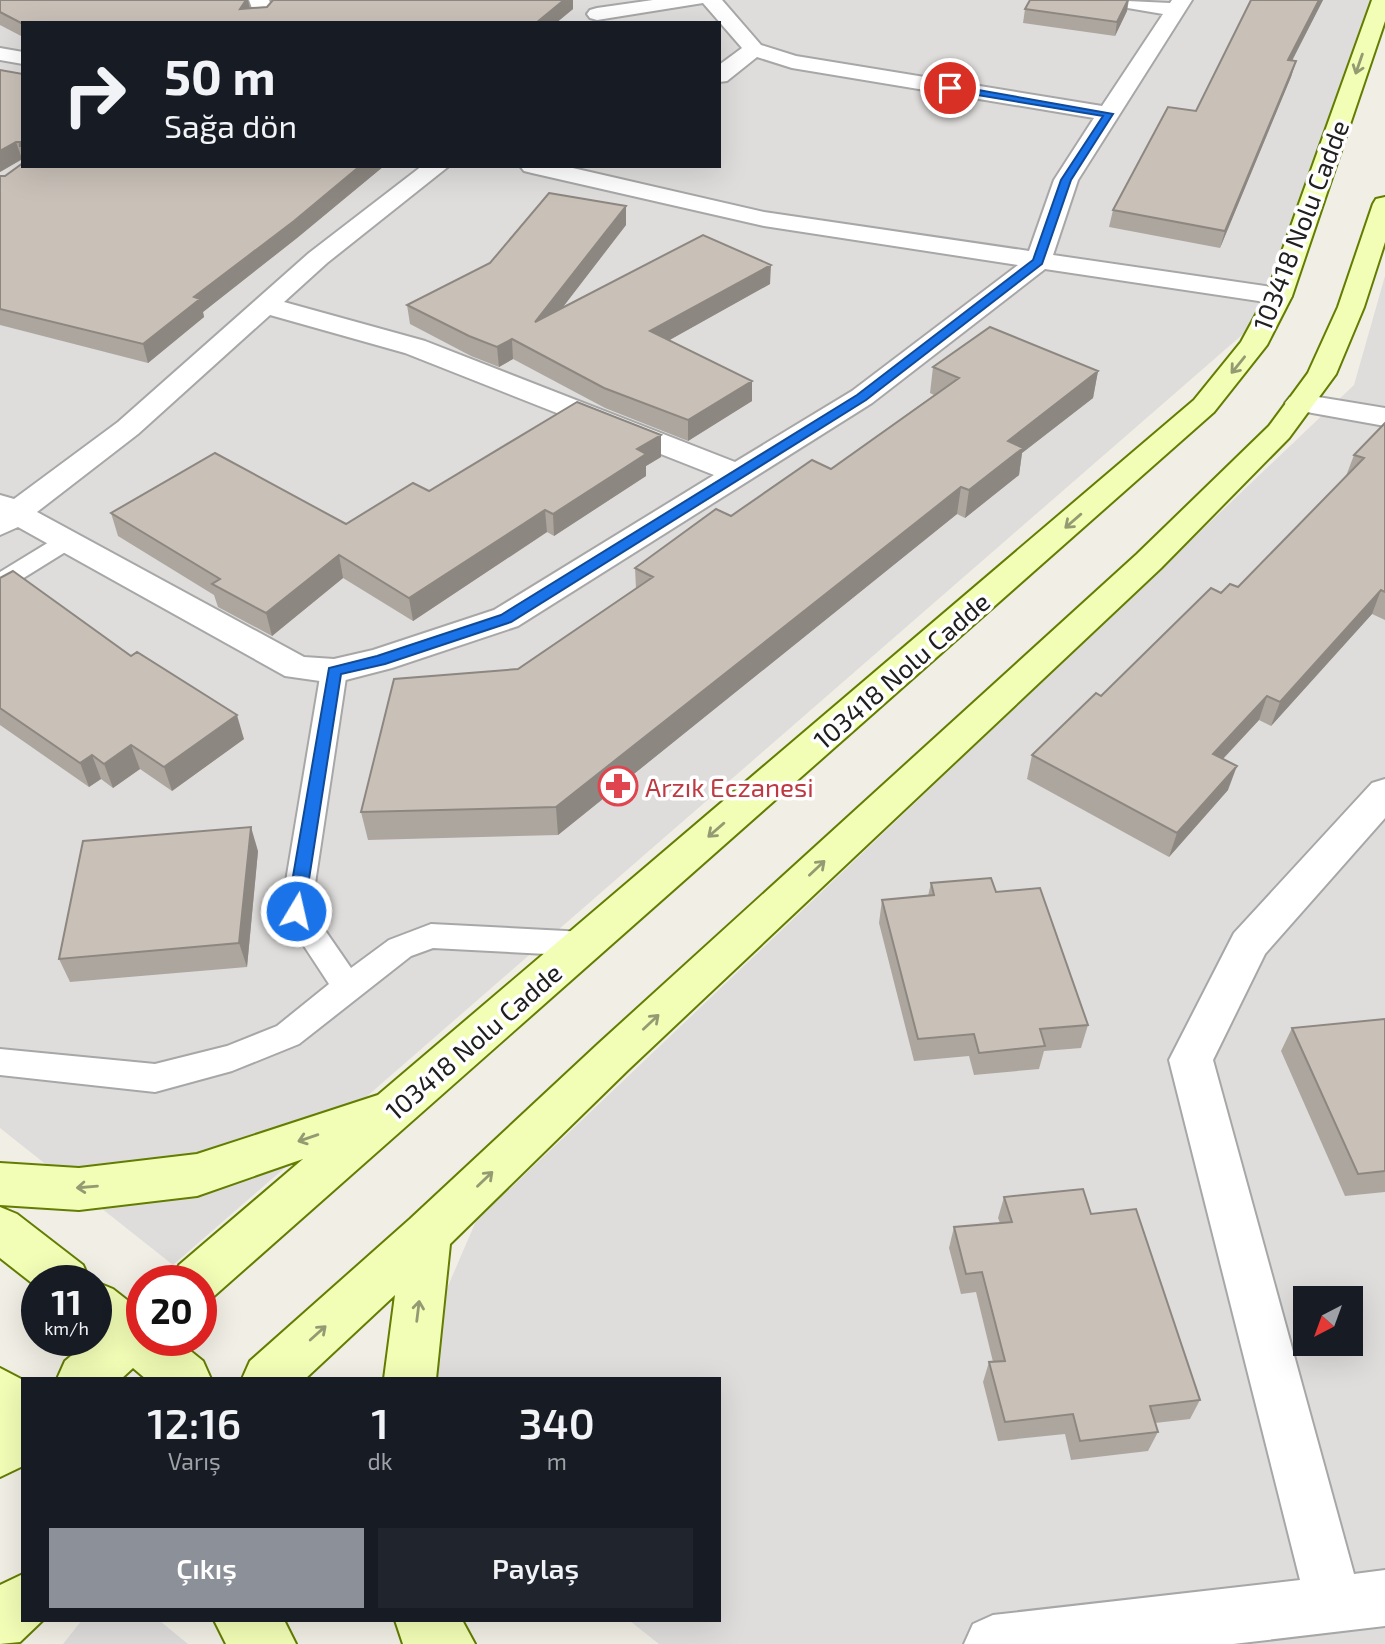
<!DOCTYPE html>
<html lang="tr">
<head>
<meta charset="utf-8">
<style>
  body { margin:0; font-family:"Exo 2",sans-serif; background:#20242c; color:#f1f3f6; height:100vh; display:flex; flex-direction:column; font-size:26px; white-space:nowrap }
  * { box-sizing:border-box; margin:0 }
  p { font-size:23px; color:#9ea1a6 }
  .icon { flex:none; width:38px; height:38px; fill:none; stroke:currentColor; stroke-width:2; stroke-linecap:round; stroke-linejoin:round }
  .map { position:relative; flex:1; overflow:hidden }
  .side { position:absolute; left:21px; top:1377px; width:700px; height:245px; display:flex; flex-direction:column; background:#171b24; border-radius:0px; box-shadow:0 7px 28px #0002 }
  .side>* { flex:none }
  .top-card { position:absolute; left:21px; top:21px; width:700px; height:147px; border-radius:0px; box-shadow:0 7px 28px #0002; background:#171b24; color:#f1f3f6; overflow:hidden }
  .needle { width:46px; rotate:221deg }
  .fabs { position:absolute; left:1293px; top:1286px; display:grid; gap:14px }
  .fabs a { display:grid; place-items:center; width:70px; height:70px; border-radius:0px; background:#171b24; box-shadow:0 7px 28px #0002; font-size:35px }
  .speed { position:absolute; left:21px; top:1265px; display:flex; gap:14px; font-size:35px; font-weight:700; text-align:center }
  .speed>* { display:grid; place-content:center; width:91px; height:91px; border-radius:50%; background:#171b24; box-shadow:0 7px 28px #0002; line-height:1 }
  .speed small { font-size:18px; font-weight:400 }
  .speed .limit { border:10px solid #d22; background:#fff; color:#111 }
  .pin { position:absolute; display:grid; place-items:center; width:60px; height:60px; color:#fff; margin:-30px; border:4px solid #fff; border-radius:50%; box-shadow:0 2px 7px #0007 }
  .me { position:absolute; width:77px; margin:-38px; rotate:9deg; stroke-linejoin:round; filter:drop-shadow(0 0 5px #0008) }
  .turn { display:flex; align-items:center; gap:24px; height:147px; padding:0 28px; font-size:32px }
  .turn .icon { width:91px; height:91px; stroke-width:2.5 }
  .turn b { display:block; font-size:49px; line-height:60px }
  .eta { display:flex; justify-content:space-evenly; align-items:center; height:119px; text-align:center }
  .eta b { font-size:42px; font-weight:600; line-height:49px }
  .button { display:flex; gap:14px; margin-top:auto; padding:14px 28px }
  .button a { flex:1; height:80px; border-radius:0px; background:#8c9099; color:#fff; font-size:28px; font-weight:600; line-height:80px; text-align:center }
  .button a+a { background:#20242c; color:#f1f3f6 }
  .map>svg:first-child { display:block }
  .residential { fill:#dedddc; fill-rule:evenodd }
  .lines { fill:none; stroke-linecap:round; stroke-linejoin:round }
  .lane-casing { stroke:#a7a7a7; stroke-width:4 }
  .street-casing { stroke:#a7a7a7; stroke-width:4 }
  .secondary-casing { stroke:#627d00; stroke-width:4 }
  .lane { fill:#fff; fill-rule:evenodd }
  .street { fill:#fff; fill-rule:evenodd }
  .secondary { fill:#f2feb6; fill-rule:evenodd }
  .wall { fill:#ada69e }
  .shaded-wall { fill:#8d8781 }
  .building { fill:#c9c1b8; stroke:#8d8781; stroke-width:2 }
  .oneway { stroke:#949a72 }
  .route { fill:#1a73e8; stroke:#114b97; stroke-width:2 }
  .labels { text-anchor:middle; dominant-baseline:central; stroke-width:7; stroke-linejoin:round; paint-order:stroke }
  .street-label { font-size:26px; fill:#202020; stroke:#fff }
  .health-label { font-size:26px; fill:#be3a42; stroke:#fff; text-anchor:start }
</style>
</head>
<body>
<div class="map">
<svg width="1385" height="1644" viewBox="0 0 1385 1644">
  <rect width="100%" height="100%" fill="#f1eee5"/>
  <path class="residential" d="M0,0H1376L1250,328L173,1265L0,1128ZM23,23H719V166H23Z
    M1385,276V1644H659L630,1621L719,1620V1379H408L476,1221L1354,385ZM1306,1298H1351V1344H1306Z
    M82,1620L160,1621L188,1644H63Z"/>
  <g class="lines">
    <defs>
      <path id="lane" d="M67,534L75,536L79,541L75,546L9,587L0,590V572L59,536Z
        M334,662L343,665L347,671L311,910L351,968L389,940L431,924L585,932L596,936L600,944L596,952L585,956L433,948L411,956L299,1044L232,1071L155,1092L0,1075V1049L155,1064L227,1046L277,1026L329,984L281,911L321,671L325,665Z"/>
      <path id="street" d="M249,0H269L275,15C268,26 257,23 245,23L254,14Z
        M653,0H722L761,45L796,56L1102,106L1163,14L1116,6L1109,4L1106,0L1170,3L1172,0H1192L1078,180L1053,255L1279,288L1288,290L1292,296L1288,302L1279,304L1045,269L872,403L518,626L392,668L334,683L285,676L18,527L0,535V495L14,499L118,422L309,253L422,166H449L327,263L284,302L425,341L735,462L852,391L1018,265L764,226L532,173L524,171L520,166H564L764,212L1029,251L1054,180L1094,118L792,68L757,57L727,81L719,82V65L742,48L703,3L597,20L590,18L587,14L590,10L597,8ZM270,315L405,353L714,475L494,610L373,650L334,659L304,657L37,512L138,434Z
        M0,48L23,52V64L0,60Z
        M1300,394L1385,408V426L1290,409L1285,403L1290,397Z
        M1385,779V818L1265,954L1213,1060L1354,1574L1385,1570V1626L1233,1644H964L973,1624L993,1615L1300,1580L1169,1060L1234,933L1372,783Z"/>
      <path id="secondary" d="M1372,0H1385V21L1292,296L1267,345L1214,412L213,1297L201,1302V1281H172L179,1265L303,1159L197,1196L79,1210L0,1205V1163L79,1168L197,1154L378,1095L1194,400L1241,342L1266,296Z
        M1385,197V242L1364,307L1336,374L1289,438L1161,568L628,1070L450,1244L436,1379H384L395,1295L305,1379H242L250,1361L410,1219L598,1044L1137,554L1269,426L1308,373L1338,307L1373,204L1376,199Z
        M0,1207L17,1214L83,1265L90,1281H37V1287L0,1258Z
        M96,1282L113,1289L136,1307L142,1304V1340H177L203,1361L211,1379H146L133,1368L121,1379H57L65,1361L90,1340H96Z
        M0,1368L23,1380V1466L0,1477Z
        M23,1574V1620H43L20,1642L0,1644V1585Z
        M214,1620H284L296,1644H226Z
        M395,1620H462L475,1644H403Z"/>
    </defs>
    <use href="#lane" class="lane-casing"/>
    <use href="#street" class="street-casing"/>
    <use href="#secondary" class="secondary-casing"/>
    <use href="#lane" class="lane"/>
    <use href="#street" class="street"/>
    <use href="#secondary" class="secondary"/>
  </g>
  <path class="wall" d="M0,0L250,8L267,7L272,1L271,0H573V9L556,23H23V37L0,25Z
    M1030,0H1129L1127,11L1115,36L1023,23L1025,9Z
    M1251,0H1323L1292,61H1296L1291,77L1220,248L1109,227L1113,210L1196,111Z
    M0,70L23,74V159L0,172Z
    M23,166H384L297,238L203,312L204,317L148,363L0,325V176H5Z
    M626,225L563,307L770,284L669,340L752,401L688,441L605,408L513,359L499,367L471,356L410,324L407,305Z
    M933,367L1098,371L1093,398L1022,453L1019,475L965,518L957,514L558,835L368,840L361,812L518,669L636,589L635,568L731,516L831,469L934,395L930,393Z
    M1385,423V620L1372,614L1271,726L1259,720L1223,759L1228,790L1169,857L1027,779L1032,755L1221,593L1238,587L1346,476L1354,455Z
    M661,457L646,466V476L554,536L547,532L413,621L343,578L272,636L218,607L214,595L118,536L111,513L346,524L429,491Z
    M0,578L244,739L172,791L140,769L113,788L101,779L89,787L0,725Z
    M258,851L247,967L70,982L59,959Z
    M931,883L996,892L1088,1025L1081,1048L1044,1051L1039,1069L974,1075L969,1056L914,1061L879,923L882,900L928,896Z
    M1385,1019V1192L1345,1196L1281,1051L1292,1028Z
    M1004,1197L1091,1214L1200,1400L1190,1419L1155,1423L1158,1432L1148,1451L1071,1460L1065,1434L998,1441L983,1382L989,1362H993L976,1292L961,1294L949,1248L954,1227L1000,1223L998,1218Z"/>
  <path class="shaded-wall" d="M246,0H248L251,13L240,9Z
    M564,0H573V9L556,23H536Z
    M1128,0L1127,11L1115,36L1117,22Z
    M1319,0H1323L1284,76L1288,60Z
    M1296,61L1291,77L1220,248L1225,231Z
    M16,142L22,159L0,172V151Z
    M360,166H384L297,238L203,312L204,317L148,363L143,344L194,297Z
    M626,206V225L536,342L535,322Z
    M771,265L770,284L650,351V331Z
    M512,339L513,359L499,367L497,347Z
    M1098,371L1093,398L1022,453L1019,475L965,518L969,490L1008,441Z
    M752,381V401L688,441V420Z
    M661,435V457L646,466V476L554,536L553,514L637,449Z
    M961,487L957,514L558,835L556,807Z
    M545,510L547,532L413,621L409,598Z
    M339,555L343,578L272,636L266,613Z
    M1381,590L1372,614L1271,726L1280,702Z
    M1267,696L1259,720L1205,778L1213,754Z
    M237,715L244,739L172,791L164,767Z
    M131,745L140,769L113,788L104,764Z
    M92,755L101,779L89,787L80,763Z
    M1237,766L1228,790L1169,857L1177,833Z
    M251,827L258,851L247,967L239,943Z"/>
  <path class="building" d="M0,0H246L240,9L267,7L273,0H564L536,23L23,24L0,12Z
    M1030,0H1128L1117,22L1025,9Z
    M1251,0H1319L1288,60L1296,61L1225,231L1113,210L1168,107L1196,111Z
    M0,70L23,74V146H20V142H16L0,151Z
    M23,163V166H360L294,221L194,297L200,299L143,344L0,309V176H5Z
    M549,193L626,206L535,322L703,235L771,265L650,331L752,381L688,420L604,388L512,339L497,347L469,336L407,305L490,263Z
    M990,327L1098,371L1008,441L1023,448L969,490L961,487L556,807L361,812L394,679L518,669L653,577L635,568L716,509L731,516L812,460L831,469L959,378L933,367Z
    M577,402L661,435L637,449L646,454L553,514L545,510L409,598L339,555L266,613L212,584L220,579L111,513L215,453L346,524L413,483L429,491Z
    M1385,423V592L1381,590L1280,702L1267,696L1213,754L1237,766L1177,833L1032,755L1096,693L1101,696L1211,588L1221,593L1230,584L1238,587L1364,458L1354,455Z
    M13,571L131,656L137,652L237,715L164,767L131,745L104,764L92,755L80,763L0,708V578Z
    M251,827L239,943L59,959L83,841Z
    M991,878L996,892L1040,888L1088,1025L1040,1029L1045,1046L979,1053L974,1034L918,1039L882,900L934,895L931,883Z
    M1385,1019V1171L1358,1174L1292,1028Z
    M1083,1189L1091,1214L1136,1209L1200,1400L1150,1406L1158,1432L1080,1441L1073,1414L1005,1422L989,1362L1005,1361L982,1272L966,1274L954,1227L1012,1222L1004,1197Z"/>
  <defs><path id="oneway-shaft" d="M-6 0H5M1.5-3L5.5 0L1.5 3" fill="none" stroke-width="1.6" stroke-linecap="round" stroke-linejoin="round" transform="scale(1.75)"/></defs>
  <g class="oneway">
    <use href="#oneway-shaft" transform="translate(1359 64) rotate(109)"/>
    <use href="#oneway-shaft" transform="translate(1238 365) rotate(129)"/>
    <use href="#oneway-shaft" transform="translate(1073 521) rotate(139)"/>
    <use href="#oneway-shaft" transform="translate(716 830) rotate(139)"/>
    <use href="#oneway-shaft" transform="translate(817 868) rotate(-43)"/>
    <use href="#oneway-shaft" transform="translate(651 1022) rotate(-43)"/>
    <use href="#oneway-shaft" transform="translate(308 1138) rotate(161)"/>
    <use href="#oneway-shaft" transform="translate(485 1179) rotate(-44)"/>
    <use href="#oneway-shaft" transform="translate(87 1187) rotate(175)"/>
    <use href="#oneway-shaft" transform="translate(418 1311) rotate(-83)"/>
    <use href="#oneway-shaft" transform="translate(318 1333) rotate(-42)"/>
  </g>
  <path class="route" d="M950,85L1113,114L1071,180L1042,264L866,400L511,622L385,664L341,674L304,911L301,915H290L287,911L329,668L377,656L501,615L857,395L1033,260L1061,180L1103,116L947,90V86Z"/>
  <defs>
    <symbol id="pharmacy-ring" viewBox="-11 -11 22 22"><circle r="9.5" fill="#fff" stroke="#e0444e" stroke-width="1.5"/><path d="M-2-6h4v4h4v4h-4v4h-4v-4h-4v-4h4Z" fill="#e0444e"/></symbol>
  </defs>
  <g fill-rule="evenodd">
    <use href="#pharmacy-ring" x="596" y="764" width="44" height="44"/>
  </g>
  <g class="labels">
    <g class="street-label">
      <text transform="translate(1300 225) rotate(-69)">103418 Nolu Cadde</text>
      <text transform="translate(901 670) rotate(-41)">103418 Nolu Cadde</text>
      <text transform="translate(473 1041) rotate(-41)">103418 Nolu Cadde</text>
    </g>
    <g class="health-label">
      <text x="645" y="786">Arzık Eczanesi</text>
    </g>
  </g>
</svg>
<div class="fabs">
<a><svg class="needle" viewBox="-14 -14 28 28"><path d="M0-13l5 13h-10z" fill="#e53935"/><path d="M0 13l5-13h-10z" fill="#9ea1a6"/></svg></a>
</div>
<div class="speed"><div>11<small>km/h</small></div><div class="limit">20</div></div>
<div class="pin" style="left:950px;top:88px;background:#d93025"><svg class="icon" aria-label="arrive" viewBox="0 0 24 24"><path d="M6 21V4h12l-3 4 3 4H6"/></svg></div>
<svg class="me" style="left:296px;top:911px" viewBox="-20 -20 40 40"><circle r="17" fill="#1a73e8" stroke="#fff" stroke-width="3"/><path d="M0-11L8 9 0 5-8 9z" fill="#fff"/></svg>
<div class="top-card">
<div class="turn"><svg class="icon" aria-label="right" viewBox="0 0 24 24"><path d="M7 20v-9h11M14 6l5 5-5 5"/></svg><div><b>50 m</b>Sağa dön</div></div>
</div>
<section class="side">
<div class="eta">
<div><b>12:16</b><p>Varış</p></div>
<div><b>1</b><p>dk</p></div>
<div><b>340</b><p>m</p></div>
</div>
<div class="button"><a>Çıkış</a><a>Paylaş</a></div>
</section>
</div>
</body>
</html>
